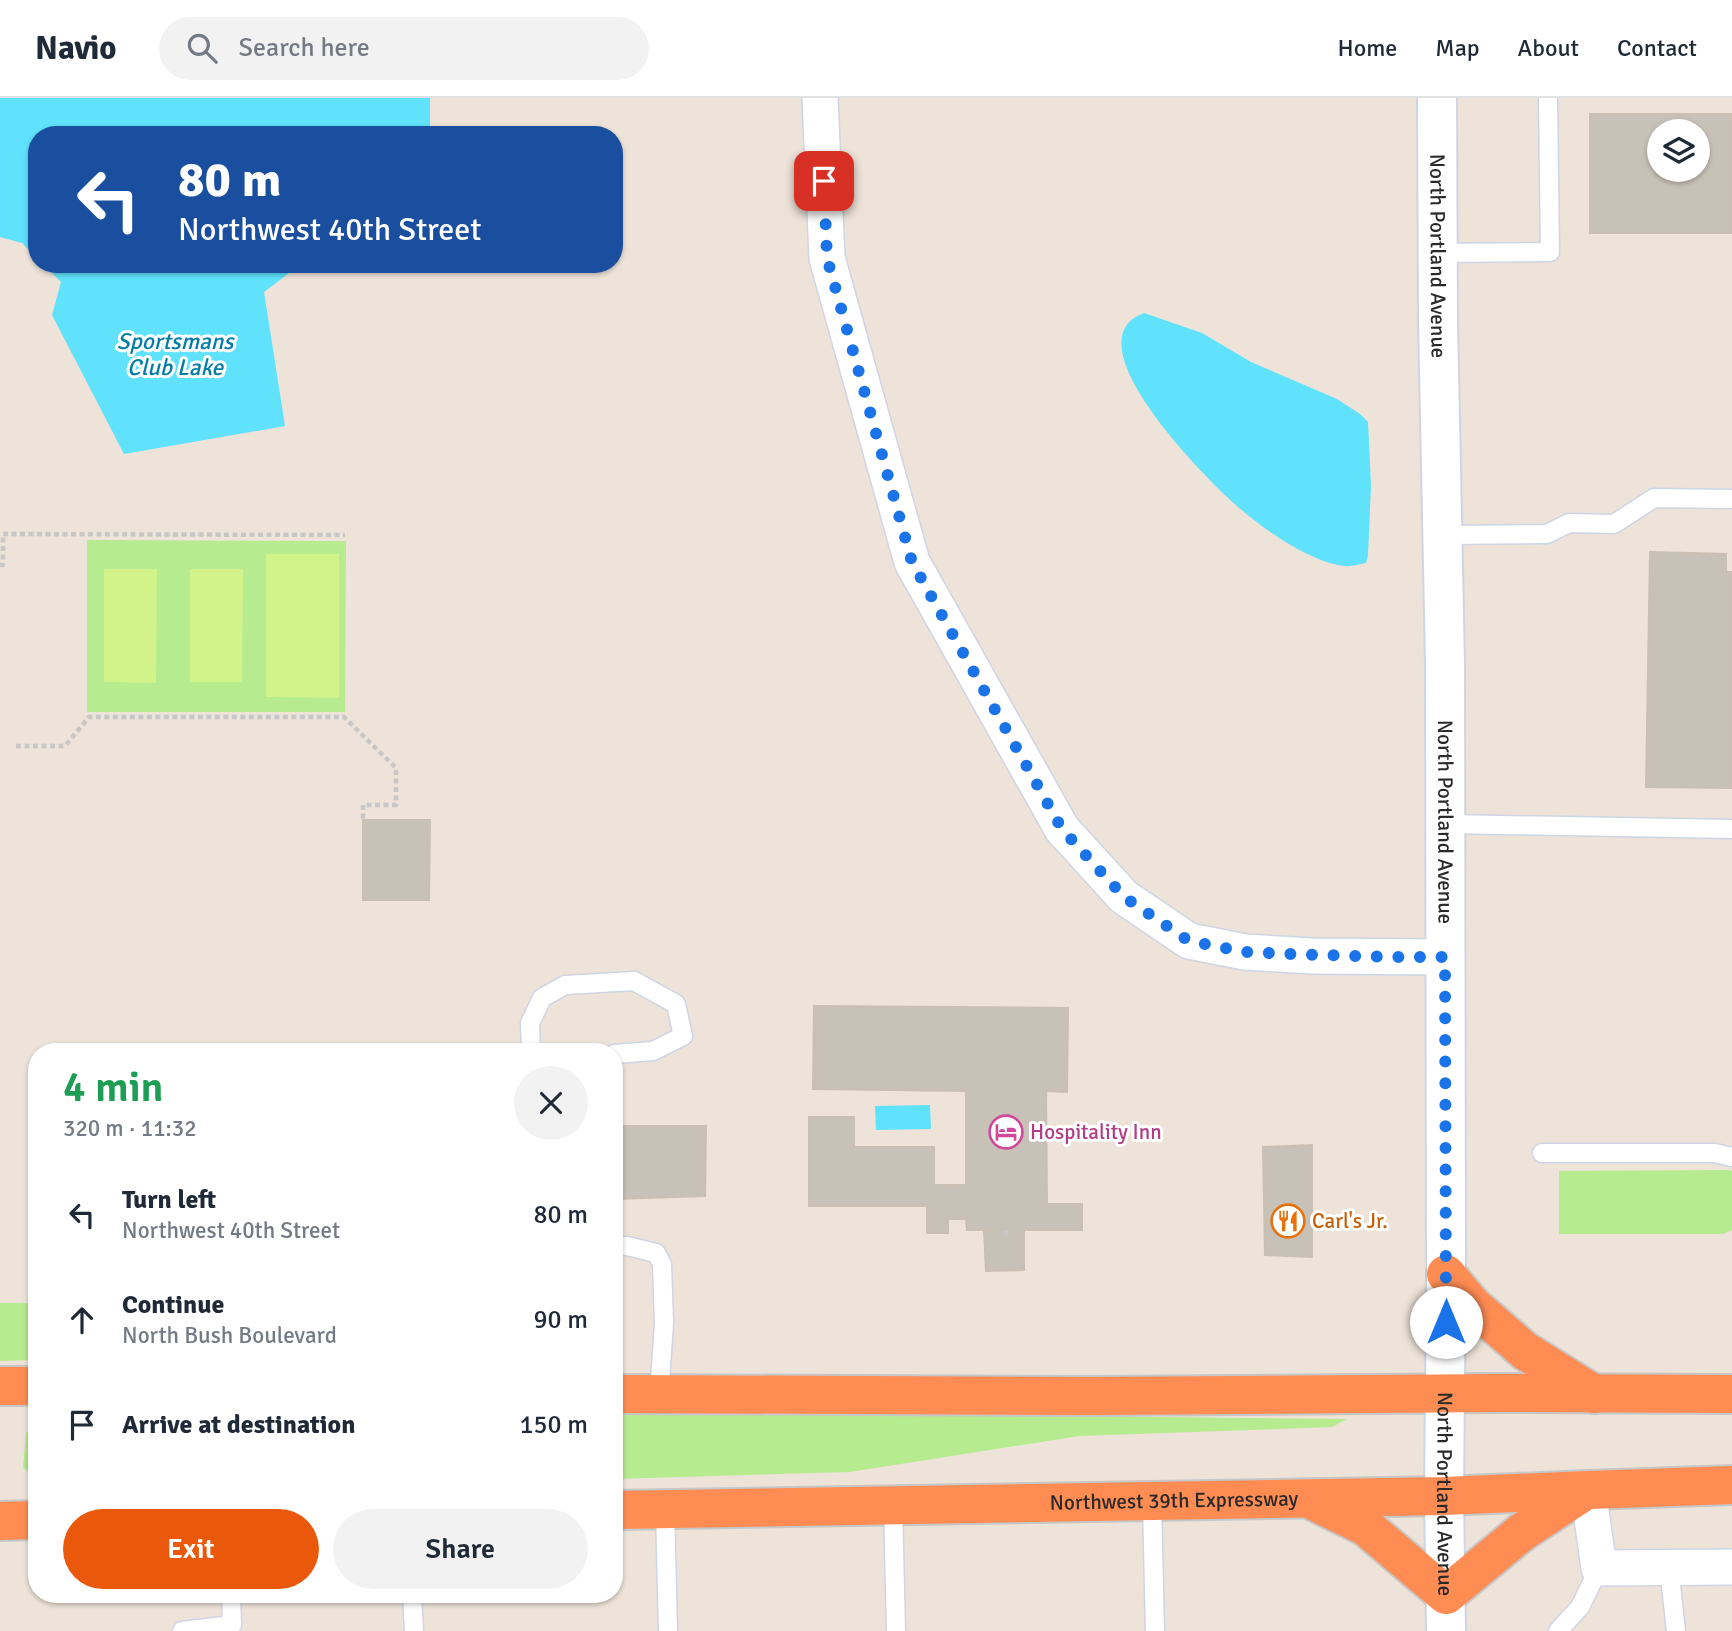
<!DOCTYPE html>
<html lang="en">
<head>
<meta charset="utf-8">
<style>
  body { margin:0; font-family:Signika,sans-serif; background:#f2f2f3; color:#1f2937; height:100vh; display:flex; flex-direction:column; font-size:26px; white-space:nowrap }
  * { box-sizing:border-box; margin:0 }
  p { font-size:23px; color:#747a83 }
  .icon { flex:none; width:38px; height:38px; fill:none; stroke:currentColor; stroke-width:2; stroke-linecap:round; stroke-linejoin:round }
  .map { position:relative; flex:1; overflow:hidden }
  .details { position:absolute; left:28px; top:945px; width:595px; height:560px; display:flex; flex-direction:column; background:#fff; border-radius:28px; box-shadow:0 2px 5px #0004 }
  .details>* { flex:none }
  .guide { position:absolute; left:28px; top:28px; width:595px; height:147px; border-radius:28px; box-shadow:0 2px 5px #0004; background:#1a4fa0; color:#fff; overflow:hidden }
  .buttons { position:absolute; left:1647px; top:21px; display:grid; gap:14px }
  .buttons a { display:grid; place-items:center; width:63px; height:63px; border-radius:50%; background:#fff; box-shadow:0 2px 5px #0004; font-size:35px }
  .pin { position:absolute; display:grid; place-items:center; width:60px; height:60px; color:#fff; margin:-30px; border-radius:14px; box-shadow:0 4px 10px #0006 }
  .me { position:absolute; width:77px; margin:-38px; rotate:0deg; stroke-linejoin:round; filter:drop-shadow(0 0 5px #0008) }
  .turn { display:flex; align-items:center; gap:24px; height:147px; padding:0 35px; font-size:32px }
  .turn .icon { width:91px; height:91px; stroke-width:2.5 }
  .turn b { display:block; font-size:49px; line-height:60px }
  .round { display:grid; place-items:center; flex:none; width:74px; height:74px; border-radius:37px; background:#f2f2f3 }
  .overview { display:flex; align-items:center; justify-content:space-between; height:119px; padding:0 35px }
  h1 { font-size:42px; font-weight:600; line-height:52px; color:#1e9e55 }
  .action { display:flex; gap:14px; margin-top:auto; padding:14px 35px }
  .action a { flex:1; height:80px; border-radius:42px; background:#ea580c; color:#fff; font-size:28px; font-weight:600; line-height:80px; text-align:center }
  .action a+a { background:#f2f2f3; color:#1f2937 }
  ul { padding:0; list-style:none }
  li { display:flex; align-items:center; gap:21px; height:105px; padding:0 35px }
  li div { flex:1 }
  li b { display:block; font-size:26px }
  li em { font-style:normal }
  header { display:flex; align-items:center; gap:42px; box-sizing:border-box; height:98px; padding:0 35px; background:#fff; border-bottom:2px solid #e0e1e3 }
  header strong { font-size:33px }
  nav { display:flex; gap:38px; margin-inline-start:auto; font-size:24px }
  .search { width:490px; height:63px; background:#f2f2f3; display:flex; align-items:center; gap:18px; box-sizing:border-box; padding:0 24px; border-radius:38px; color:#747a83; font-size:26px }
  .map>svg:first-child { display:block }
  .green { fill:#b7eb8f }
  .pitch { fill:#d1f38a }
  .water { fill:#60e2fc }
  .building { fill:#c8c1b8; stroke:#c9bfb3; stroke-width:2; fill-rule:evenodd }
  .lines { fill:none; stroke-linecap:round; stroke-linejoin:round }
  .lane-casing { stroke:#ced5e4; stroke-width:21 }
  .street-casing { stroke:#ced5e4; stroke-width:38 }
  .secondary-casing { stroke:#ced5e4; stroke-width:42 }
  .highway-casing { stroke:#c7c7c7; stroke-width:42 }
  .path { stroke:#c7c7c7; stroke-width:4.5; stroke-dasharray:5 3.5; stroke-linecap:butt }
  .lane { stroke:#fff; stroke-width:18 }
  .street { stroke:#fff; stroke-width:35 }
  .secondary { stroke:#fff; stroke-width:38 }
  .highway { stroke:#ff8c53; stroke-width:38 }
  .route { stroke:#1a73e8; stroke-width:12; stroke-dasharray:0 21.6 }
  .labels { text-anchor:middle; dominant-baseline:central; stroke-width:6; stroke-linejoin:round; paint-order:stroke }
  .street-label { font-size:21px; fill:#292929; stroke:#fff }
  .hotel-label { font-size:21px; fill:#b23c85; stroke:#fff; text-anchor:start }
  .food-label { font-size:21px; fill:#c56008; stroke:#fff; text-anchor:start }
  .water-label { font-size:23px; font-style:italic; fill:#007ea7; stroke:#fff }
</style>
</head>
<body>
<header>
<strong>Navio</strong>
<div class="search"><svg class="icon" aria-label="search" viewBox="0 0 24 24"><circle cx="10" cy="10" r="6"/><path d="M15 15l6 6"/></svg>Search here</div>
<nav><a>Home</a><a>Map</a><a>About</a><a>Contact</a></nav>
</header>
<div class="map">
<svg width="1732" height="1533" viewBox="0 0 1732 1533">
  <rect width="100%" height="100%" fill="#ede3d9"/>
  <path class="green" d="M87,442L346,443L345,614H87Z
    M1729,1072L1732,1073V1132L1723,1136H1559V1073Z
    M0,1205H37V1262L0,1263Z
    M614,1313L1347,1321L1332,1329L1079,1338L850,1374L614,1381Z
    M37,1327V1380L23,1370L26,1335Z"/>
  <path class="pitch" d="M266,456H339V600L266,599Z
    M104,471H157L156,585L104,584Z
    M190,471H243L242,584H190Z"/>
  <path class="water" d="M0,0H430V37H37V160L22,145L0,139Z
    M43,166H301L264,194L285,328L124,356L52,217L61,184Z
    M1144,215L1202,235L1251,264L1337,301L1360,316L1368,324L1371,388L1368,457L1366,465C1359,466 1351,469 1345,468C1335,467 1322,463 1314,459C1285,447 1249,420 1226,398C1199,372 1070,242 1144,215Z
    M930,1007L931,1031L876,1032L875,1008Z"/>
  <path class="building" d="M1590,16H1732V135H1590ZM1659,33H1698V72H1659Z
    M1650,454L1726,456V474H1732V690L1646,689Z
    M363,722H430L429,802H363Z
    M814,908L1068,910L1067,994L1046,993L1047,1106H1082V1132H967L966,1121H948V1135H927V1108H809V1019H854V1049H934V1087H966V993L813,991Z
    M614,1028H706L705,1098L614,1101Z
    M1312,1047V1159L1265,1157L1263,1049Z
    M984,1132H1024V1172L986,1173Z"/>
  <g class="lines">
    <defs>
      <path id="lane" d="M1438,155L1550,154L1548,0
        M1443,437L1547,436L1569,425L1614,426L1654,400L1732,401
        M1446,726L1732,731
        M531,954L530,925L542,900L565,887L634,883L676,906L683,938L653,953L614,956
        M1542,1055H1715L1732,1059
        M614,1148H627L656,1155L662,1166L664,1225L659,1297
        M1152,1403L1155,1533
        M893,1407L896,1533
        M665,1411L668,1533
        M1669,1470L1676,1533
        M412,1496L414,1533
        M182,1533L232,1527L231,1496
        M1558,1533L1580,1509L1599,1470"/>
      <path id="street" d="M820,0L827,160L912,464L1062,731L1124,799L1189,843L1245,854L1312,858L1445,859
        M1588,1392L1599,1470L1732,1469"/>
      <g id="secondary">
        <path id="s1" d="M1437,0L1438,223L1445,566L1446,1176L1444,1398L1446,1533"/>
      </g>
      <g id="highway">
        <path d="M1446,1176L1472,1207L1525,1253L1594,1296"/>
        <path d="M0,1288H37"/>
        <path d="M614,1296L1092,1298L1502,1295L1732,1296"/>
        <path d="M1315,1404L1366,1429L1446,1497L1522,1434L1585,1393"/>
        <path id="s2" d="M614,1412L1444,1398L1588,1392L1732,1387"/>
        <path d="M0,1423L37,1422"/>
      </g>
    </defs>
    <use href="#lane" class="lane-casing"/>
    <use href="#street" class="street-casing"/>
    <use href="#secondary" class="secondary-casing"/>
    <use href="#highway" class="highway-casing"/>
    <path class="path" d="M0,467H3V436L345,437
      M16,648H65L89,619H344L396,670V707H363V721
      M1006,1132V1137"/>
    <use href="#lane" class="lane"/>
    <use href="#street" class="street"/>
    <use href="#secondary" class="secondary"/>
    <use href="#highway" class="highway"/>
  </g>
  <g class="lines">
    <path class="route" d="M824,83L827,160L912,464L1062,731L1124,799L1189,843L1245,854L1290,856L1390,859H1445L1446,1224"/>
  </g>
  <defs>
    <symbol id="hotel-ring" viewBox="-11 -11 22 22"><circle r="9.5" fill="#fff" stroke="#d1479c" stroke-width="1.5"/><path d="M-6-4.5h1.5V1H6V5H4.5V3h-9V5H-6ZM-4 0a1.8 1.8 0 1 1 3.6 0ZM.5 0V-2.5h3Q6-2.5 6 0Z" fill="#d1479c"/></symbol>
    <symbol id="restaurant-ring" viewBox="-11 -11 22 22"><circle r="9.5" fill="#fff" stroke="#e8710a" stroke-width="1.5"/><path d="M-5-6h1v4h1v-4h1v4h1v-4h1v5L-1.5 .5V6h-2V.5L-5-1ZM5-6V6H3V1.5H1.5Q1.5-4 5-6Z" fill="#e8710a"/></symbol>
  </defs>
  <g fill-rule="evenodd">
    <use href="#hotel-ring" x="987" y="1015" width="38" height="38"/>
    <use href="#restaurant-ring" x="1269" y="1104" width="38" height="38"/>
  </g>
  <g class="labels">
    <g class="street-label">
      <text stroke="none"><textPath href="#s1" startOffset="158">North Portland Avenue</textPath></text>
      <text stroke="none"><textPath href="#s1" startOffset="724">North Portland Avenue</textPath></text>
      <text stroke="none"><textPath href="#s1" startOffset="1396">North Portland Avenue</textPath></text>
      <text stroke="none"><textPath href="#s2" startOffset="560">Northwest 39th Expressway</textPath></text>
    </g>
    <g class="hotel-label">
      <text x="1030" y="1034">Hospitality Inn</text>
    </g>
    <g class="food-label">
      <text x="1312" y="1123">Carl's Jr.</text>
    </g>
    <g class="water-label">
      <text x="175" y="243">Sportsmans<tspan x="175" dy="26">Club Lake</tspan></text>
    </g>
  </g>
</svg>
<div class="buttons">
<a><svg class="icon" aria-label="layers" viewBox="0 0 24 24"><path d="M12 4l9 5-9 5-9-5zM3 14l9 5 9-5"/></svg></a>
</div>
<div class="pin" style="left:824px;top:83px;background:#d93025"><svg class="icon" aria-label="arrive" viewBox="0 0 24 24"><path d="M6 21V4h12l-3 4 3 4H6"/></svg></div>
<svg class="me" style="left:1446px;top:1224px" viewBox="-20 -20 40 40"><circle r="19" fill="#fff"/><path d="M0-13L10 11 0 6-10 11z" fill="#1a73e8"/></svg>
<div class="guide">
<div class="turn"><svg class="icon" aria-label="left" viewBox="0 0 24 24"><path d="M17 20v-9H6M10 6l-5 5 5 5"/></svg><div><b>80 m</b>Northwest 40th Street</div></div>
</div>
<section class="details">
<div class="overview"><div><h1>4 min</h1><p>320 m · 11:32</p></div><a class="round"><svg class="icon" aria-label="close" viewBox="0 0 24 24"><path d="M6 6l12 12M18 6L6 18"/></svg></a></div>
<ul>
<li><svg class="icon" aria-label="left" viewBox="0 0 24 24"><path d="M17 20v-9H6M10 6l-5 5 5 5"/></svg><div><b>Turn left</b><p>Northwest 40th Street</p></div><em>80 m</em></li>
<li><svg class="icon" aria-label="ahead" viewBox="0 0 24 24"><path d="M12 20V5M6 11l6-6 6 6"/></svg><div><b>Continue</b><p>North Bush Boulevard</p></div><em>90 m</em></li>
<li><svg class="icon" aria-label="arrive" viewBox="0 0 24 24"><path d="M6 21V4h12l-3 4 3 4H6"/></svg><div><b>Arrive at destination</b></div><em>150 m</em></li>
</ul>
<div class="action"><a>Exit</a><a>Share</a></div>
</section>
</div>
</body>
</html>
